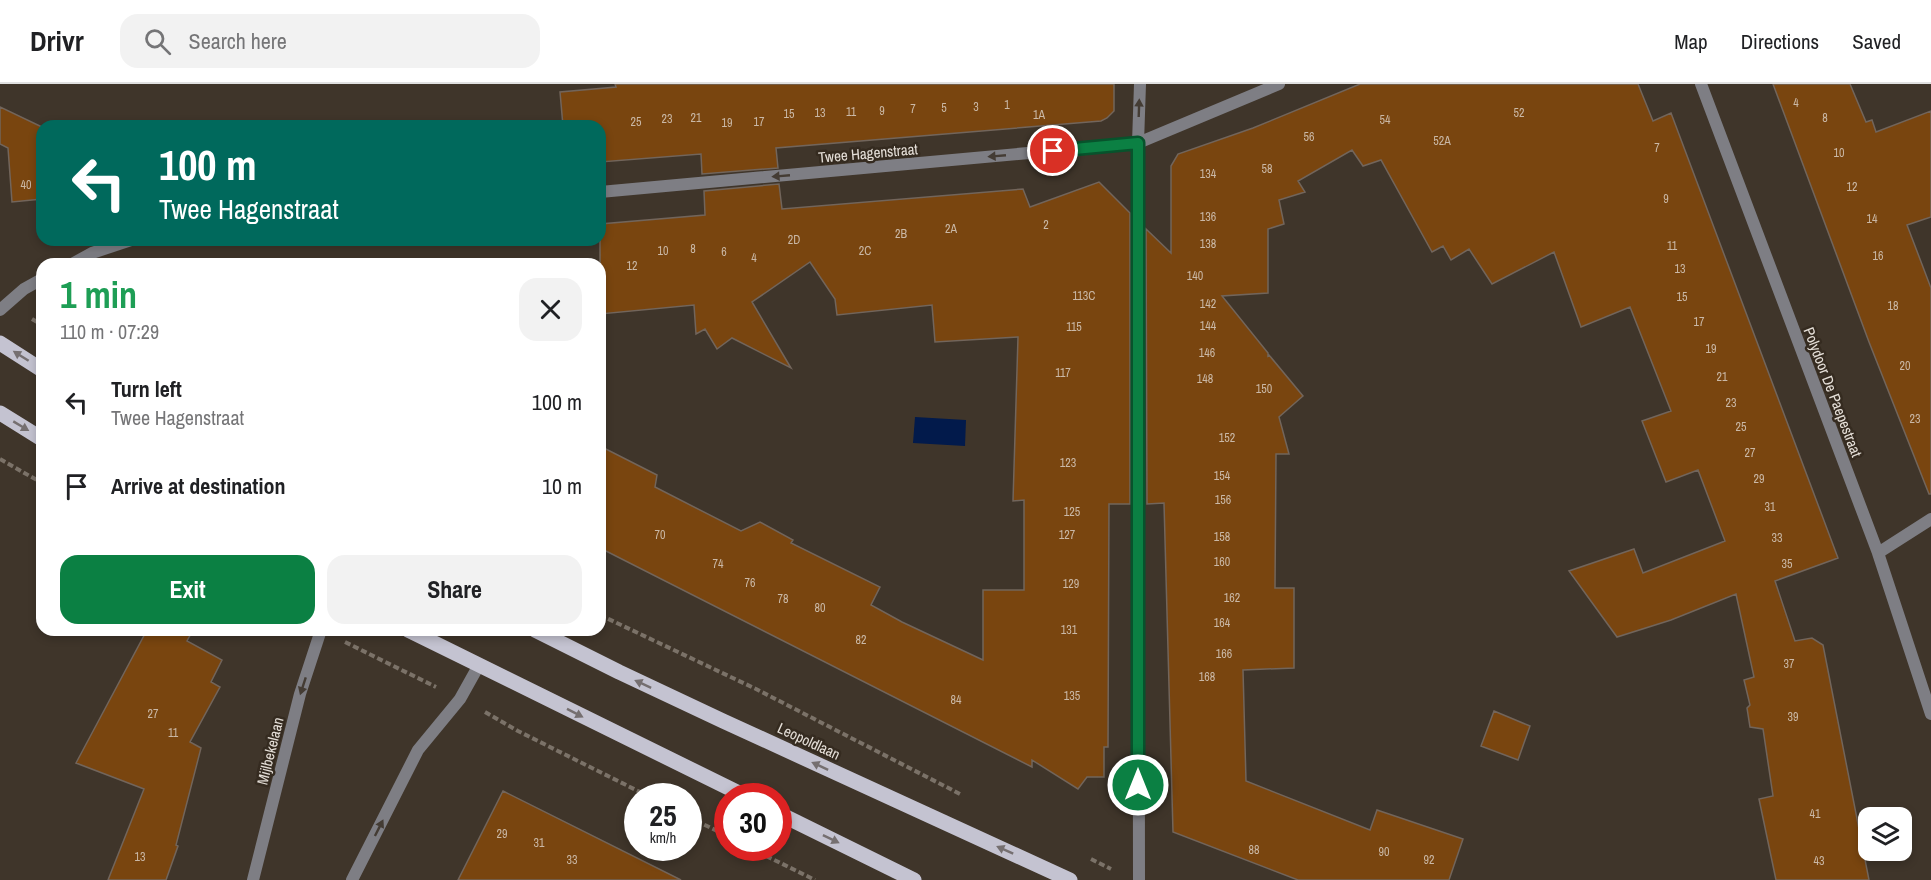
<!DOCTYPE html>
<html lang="en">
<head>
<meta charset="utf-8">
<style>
  body { margin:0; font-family:"Archivo Narrow",sans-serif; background:#f2f2f2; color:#202124; height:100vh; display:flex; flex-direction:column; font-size:22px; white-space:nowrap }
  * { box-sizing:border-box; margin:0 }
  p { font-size:20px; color:#757577 }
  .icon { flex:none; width:33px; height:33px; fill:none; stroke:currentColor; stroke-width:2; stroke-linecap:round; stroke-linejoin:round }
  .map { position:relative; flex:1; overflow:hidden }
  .drawer { position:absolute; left:36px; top:174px; width:570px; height:378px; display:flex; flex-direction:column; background:#fff; border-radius:18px; box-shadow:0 3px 9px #0003 }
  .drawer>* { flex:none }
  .banner { position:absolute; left:36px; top:36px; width:570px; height:126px; border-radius:18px; box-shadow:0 3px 9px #0003; background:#00695c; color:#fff; overflow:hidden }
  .tools { position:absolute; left:1858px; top:723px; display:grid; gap:12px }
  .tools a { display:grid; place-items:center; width:54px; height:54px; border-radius:12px; background:#fff; box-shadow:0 3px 9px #0003; font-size:30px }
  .speed { position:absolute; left:624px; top:699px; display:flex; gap:12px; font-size:30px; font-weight:700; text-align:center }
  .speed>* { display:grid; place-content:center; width:78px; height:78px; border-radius:50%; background:#fff; box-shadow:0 3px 9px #0003; line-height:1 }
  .speed small { font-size:15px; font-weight:400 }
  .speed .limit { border:9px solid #d22; background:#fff; color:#111 }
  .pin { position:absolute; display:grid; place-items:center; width:51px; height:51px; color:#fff; margin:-26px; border:3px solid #fff; border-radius:50%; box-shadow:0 2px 6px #0007 }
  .me { position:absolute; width:66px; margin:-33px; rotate:0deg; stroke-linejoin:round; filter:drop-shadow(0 0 4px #0008) }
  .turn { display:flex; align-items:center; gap:21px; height:126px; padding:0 24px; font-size:27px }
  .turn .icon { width:78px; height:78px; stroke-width:2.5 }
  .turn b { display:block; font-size:42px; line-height:51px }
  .round { display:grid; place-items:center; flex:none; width:63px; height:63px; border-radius:18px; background:#f2f2f2 }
  .summary { display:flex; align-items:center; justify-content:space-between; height:102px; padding:0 24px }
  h1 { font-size:36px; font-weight:700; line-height:45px; color:#1e9e55 }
  .button { display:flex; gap:12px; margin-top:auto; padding:12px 24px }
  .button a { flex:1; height:69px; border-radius:18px; background:#0b8043; color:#fff; font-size:24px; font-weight:700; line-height:69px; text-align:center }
  .button a+a { background:#f2f2f2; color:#202124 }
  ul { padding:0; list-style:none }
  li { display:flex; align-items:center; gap:18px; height:84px; padding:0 24px }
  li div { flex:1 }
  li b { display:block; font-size:22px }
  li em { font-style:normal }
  header { display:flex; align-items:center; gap:36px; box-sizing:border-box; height:84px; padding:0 30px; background:#fff; border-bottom:2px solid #e0e0e0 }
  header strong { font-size:28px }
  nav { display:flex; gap:33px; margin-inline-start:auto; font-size:21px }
  .search { width:420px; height:54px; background:#f2f2f2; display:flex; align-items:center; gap:15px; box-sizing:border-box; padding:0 21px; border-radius:18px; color:#757577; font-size:22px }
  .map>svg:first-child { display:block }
  .water { fill:#021a4b }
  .building { fill:#79450f; stroke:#72655b; stroke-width:1.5 }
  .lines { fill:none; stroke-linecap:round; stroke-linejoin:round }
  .path { stroke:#7b7268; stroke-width:4; stroke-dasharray:6 3; stroke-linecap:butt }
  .minor { stroke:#7e7e84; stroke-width:12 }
  .primary { stroke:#c4c3d1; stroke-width:15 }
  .oneway { fill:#443c34 }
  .oneway2 { fill:#756f70 }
  .route-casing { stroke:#07532c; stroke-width:15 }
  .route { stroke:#0b8043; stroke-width:10 }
  .labels { text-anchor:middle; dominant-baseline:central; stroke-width:5; stroke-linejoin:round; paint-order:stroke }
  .number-label { font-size:12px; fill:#cab8a6 }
  .street-label { font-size:15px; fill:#e5dfd8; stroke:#352b20 }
</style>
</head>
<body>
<header>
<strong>Drivr</strong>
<div class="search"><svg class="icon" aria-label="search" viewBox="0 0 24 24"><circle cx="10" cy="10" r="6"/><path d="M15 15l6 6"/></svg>Search here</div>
<nav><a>Map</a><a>Directions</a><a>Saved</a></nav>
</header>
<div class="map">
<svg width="1931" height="796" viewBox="0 0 1931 796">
  <rect width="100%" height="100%" fill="#3f352a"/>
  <path class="water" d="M915,333L966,336L965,362L913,359Z"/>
  <path class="building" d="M615,0H1114V27L1107,34L1101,37L776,64L778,84L702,90L701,70L600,78V42H563L560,8L616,3Z
    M1360,0H1638L1653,37L1671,29L1838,474L1775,497L1795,557L1812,554L1823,561L1869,796H1776L1759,715L1773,712L1763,645L1750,643L1747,624L1750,621L1744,596L1754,593L1736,510L1671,536L1617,553L1569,487L1634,465L1643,489L1725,457L1698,386L1666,398L1642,337L1671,327L1630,223L1581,243L1554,168L1492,200L1469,165L1451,176L1443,162L1432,168L1381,76L1363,82L1352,66L1298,97L1305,108L1279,116L1284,140L1268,145V209L1222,212L1268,269V272L1269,271L1303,312L1279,333L1289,370H1276L1275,504H1294V584L1243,586L1246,697L1370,746L1377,726L1463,755L1449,796H1298L1173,748L1164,419L1147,420L1146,145L1171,169V82L1178,70L1253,44Z
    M1773,0H1850L1866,38L1872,36L1876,48L1931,27V133L1907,141L1931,204V410H1929L1869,258Z
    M0,23L42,43V115L12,118L8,64L0,60Z
    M1099,98L1130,129V420H1109L1108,663H1104V693H1087L1078,705L1032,676V683L600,464V362L657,391L655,403L741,447L760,438L793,456L791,459L880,503L871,521L902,538L983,576V506H1024V416L1013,417L1018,253L935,258L932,221L837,231L835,215L810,178L752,218L791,284L732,254L717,265L705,245L696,250L694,221L600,230V140L705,131L704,107L779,100L782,125L1023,105L1030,123Z
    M147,546H193L187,557L222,576L211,598L220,603L190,658L201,664L176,761L178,762L166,796H108L144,705L76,679Z
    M1494,627L1530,642L1518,676L1481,662Z
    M503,707L681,796H458Z"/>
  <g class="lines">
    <path class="path" d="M32,235L42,241
      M0,375L42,399
      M600,531L756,605L960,710
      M345,558L436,603
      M485,628L518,647L648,712
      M688,733L728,752
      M750,764L815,796
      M1091,775L1111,785"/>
    <path class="minor" d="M1701,0L1878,469L1931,630
      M600,108L1138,59L1279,0
      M72,180L92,169L131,156
      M0,226L24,205L42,195
      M1878,469L1931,435
      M253,796L300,610L321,546
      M352,796L418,666L460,615L479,581
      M1139,796L1138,59L1140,0"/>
    <path class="primary" d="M0,259L42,286
      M0,329L42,355
      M408,546L745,712
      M535,546L619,588L723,637L1070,796
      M778,729L914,796"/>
  </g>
  <defs><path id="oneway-solid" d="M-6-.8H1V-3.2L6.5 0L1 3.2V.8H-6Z" transform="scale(1.5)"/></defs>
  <g class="oneway">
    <use href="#oneway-solid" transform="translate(1139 24) rotate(-88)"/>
    <use href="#oneway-solid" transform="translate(997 72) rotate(175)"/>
    <use href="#oneway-solid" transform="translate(781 92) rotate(175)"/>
    <use href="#oneway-solid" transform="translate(303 602) rotate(108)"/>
    <use href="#oneway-solid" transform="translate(379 744) rotate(-63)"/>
  </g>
  <g class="oneway2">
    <use href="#oneway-solid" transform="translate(21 272) rotate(-148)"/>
    <use href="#oneway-solid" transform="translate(21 342) rotate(31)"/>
    <use href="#oneway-solid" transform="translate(643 600) rotate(-155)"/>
    <use href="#oneway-solid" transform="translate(575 629) rotate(27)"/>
    <use href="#oneway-solid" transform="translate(820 682) rotate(-155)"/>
    <use href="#oneway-solid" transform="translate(831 755) rotate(26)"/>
    <use href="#oneway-solid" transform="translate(1005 766) rotate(-156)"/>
  </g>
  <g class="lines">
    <defs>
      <path id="route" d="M1053,67L1138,59V701"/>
    </defs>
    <use href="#route" class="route-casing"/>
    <use href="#route" class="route"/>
  </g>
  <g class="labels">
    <g class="number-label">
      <text x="1796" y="19">4</text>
      <text x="1007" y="21">1</text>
      <text x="976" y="23">3</text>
      <text x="944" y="24">5</text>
      <text x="913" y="25">7</text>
      <text x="882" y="27">9</text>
      <text x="851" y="28">11</text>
      <text x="820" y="29">13</text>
      <text x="1519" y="29">52</text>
      <text x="789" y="30">15</text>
      <text x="1039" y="31">1A</text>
      <text x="696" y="34">21</text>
      <text x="1825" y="34">8</text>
      <text x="667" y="35">23</text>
      <text x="1385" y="36">54</text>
      <text x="636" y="38">25</text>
      <text x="759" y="38">17</text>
      <text x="727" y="39">19</text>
      <text x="1309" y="53">56</text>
      <text x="1442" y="57">52A</text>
      <text x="1657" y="64">7</text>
      <text x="1839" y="69">10</text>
      <text x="1267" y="85">58</text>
      <text x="1208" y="90">134</text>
      <text x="26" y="101">40</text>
      <text x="1852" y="103">12</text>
      <text x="1666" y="115">9</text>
      <text x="1208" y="133">136</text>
      <text x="1872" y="135">14</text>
      <text x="1046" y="141">2</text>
      <text x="951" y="145">2A</text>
      <text x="901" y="150">2B</text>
      <text x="794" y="156">2D</text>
      <text x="1208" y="160">138</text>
      <text x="1672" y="162">11</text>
      <text x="693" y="165">8</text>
      <text x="663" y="167">10</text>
      <text x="865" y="167">2C</text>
      <text x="724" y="168">6</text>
      <text x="1878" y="172">16</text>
      <text x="754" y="174">4</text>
      <text x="632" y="182">12</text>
      <text x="1680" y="185">13</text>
      <text x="1195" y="192">140</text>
      <text x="1084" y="212">113C</text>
      <text x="1682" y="213">15</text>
      <text x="1208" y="220">142</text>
      <text x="1893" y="222">18</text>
      <text x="1699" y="238">17</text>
      <text x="1208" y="242">144</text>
      <text x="1074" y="243">115</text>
      <text x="1711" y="265">19</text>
      <text x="1207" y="269">146</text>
      <text x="1905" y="282">20</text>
      <text x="1063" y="289">117</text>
      <text x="1722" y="293">21</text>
      <text x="1205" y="295">148</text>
      <text x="1264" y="305">150</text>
      <text x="1731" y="319">23</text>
      <text x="1915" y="335">23</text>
      <text x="1741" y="343">25</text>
      <text x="1227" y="354">152</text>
      <text x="1750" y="369">27</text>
      <text x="1068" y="379">123</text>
      <text x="1222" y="392">154</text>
      <text x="1759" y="395">29</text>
      <text x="1223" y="416">156</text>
      <text x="1770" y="423">31</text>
      <text x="1072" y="428">125</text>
      <text x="660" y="451">70</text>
      <text x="1067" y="451">127</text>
      <text x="1222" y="453">158</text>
      <text x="1777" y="454">33</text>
      <text x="1222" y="478">160</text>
      <text x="718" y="480">74</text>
      <text x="1787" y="480">35</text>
      <text x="750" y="499">76</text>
      <text x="1071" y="500">129</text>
      <text x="1232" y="514">162</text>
      <text x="783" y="515">78</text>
      <text x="820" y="524">80</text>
      <text x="1222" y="539">164</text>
      <text x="1069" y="546">131</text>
      <text x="861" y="556">82</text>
      <text x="1224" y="570">166</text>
      <text x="1789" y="580">37</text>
      <text x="1207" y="593">168</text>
      <text x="1072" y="612">135</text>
      <text x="956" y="616">84</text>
      <text x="153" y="630">27</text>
      <text x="1793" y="633">39</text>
      <text x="173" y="649">11</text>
      <text x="1815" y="730">41</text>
      <text x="502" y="750">29</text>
      <text x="539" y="759">31</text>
      <text x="1254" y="766">88</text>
      <text x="1384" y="768">90</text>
      <text x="140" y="773">13</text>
      <text x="572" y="776">33</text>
      <text x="1429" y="776">92</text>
      <text x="1819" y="777">43</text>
    </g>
    <g class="street-label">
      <text transform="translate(868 69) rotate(-5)">Twee Hagenstraat</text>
      <text transform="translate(1833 308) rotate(69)">Polydoor De Paepestraat</text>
      <text transform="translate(809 657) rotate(25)">Leopoldlaan</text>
      <text transform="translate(270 667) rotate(-76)">Mijlbekelaan</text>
    </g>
  </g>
</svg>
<div class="tools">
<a><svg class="icon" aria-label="layers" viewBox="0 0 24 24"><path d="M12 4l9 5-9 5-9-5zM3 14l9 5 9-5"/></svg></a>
</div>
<div class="speed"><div>25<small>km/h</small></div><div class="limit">30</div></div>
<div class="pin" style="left:1053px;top:67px;background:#d93025"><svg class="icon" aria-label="arrive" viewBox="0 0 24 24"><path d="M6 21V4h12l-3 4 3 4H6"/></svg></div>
<svg class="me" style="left:1138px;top:701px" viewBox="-20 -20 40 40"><circle r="17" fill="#0b8043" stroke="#fff" stroke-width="3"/><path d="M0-11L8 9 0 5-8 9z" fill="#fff"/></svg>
<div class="banner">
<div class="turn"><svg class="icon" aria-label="left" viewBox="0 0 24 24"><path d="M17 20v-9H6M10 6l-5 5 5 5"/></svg><div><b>100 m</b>Twee Hagenstraat</div></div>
</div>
<section class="drawer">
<div class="summary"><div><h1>1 min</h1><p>110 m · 07:29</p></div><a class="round"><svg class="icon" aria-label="close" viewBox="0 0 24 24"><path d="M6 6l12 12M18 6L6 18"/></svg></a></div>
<ul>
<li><svg class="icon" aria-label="left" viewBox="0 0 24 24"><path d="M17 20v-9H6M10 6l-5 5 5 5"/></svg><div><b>Turn left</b><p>Twee Hagenstraat</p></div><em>100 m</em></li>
<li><svg class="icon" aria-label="arrive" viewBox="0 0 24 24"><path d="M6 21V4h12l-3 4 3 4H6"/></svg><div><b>Arrive at destination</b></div><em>10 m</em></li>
</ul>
<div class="button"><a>Exit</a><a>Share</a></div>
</section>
</div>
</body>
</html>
